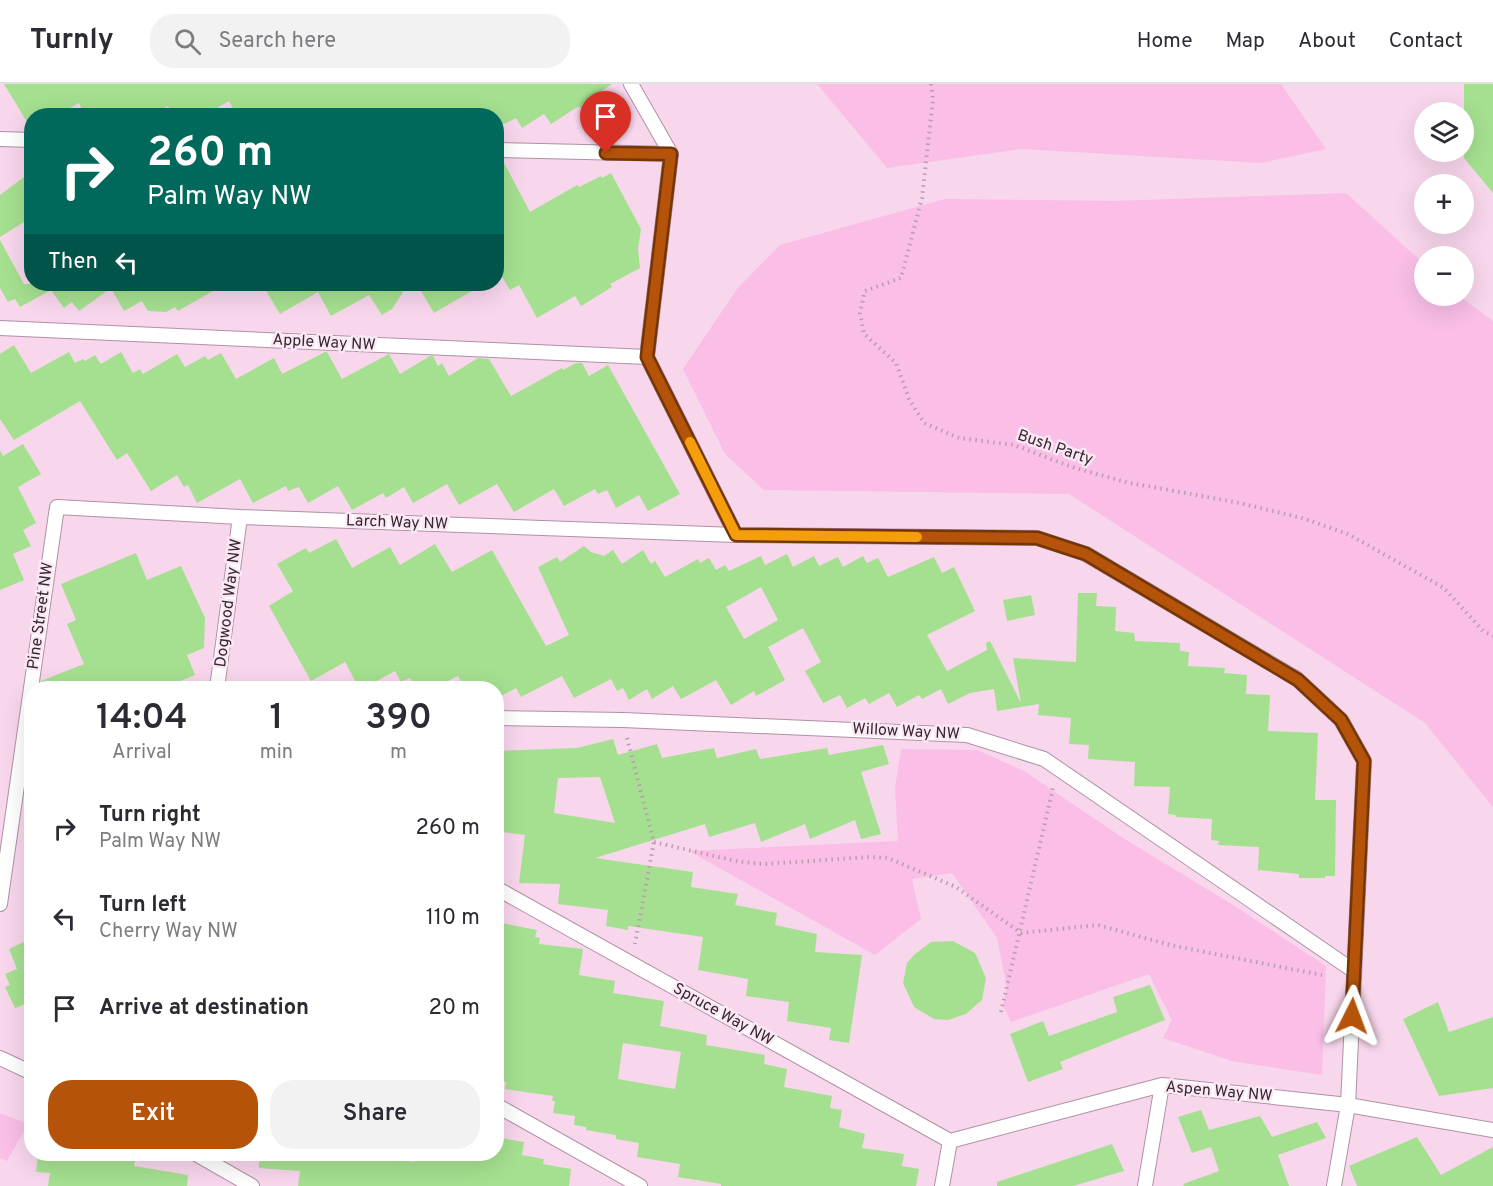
<!DOCTYPE html>
<html lang="en">
<head>
<meta charset="utf-8">
<style>
  body { margin:0; font-family:Overpass,sans-serif; background:#f2f2f3; color:#2b2b33; height:100vh; display:flex; flex-direction:column; font-size:22px; white-space:nowrap }
  * { box-sizing:border-box; margin:0 }
  p { font-size:20px; color:#7c7c81 }
  .icon { flex:none; width:33px; height:33px; fill:none; stroke:currentColor; stroke-width:2; stroke-linecap:round; stroke-linejoin:round }
  .map { position:relative; flex:1; overflow:hidden }
  .sheet { position:absolute; left:24px; top:597px; width:480px; height:480px; display:flex; flex-direction:column; background:#fff; border-radius:24px; box-shadow:0 6px 24px #0002 }
  .sheet>* { flex:none }
  .banner { position:absolute; left:24px; top:24px; width:480px; height:183px; border-radius:24px; box-shadow:0 6px 24px #0002; background:#00695c; color:#fff; overflow:hidden }
  .fabs { position:absolute; left:1414px; top:18px; display:grid; gap:12px }
  .fabs a { display:grid; place-items:center; width:60px; height:60px; border-radius:50%; background:#fff; box-shadow:0 6px 24px #0002; font-size:30px }
  .pin { position:absolute; display:grid; place-items:center; width:51px; height:51px; color:#fff; margin:-62px -26px; border-radius:50% 50% 50% 0; rotate:-45deg; box-shadow:0 0 6px #0007 }
  .pin .icon { rotate:45deg }
  .me { position:absolute; width:66px; margin:-33px; rotate:3deg; stroke-linejoin:round; filter:drop-shadow(0 0 4px #0008) }
  .turn { display:flex; align-items:center; gap:21px; height:126px; padding:0 24px; font-size:27px }
  .turn .icon { width:78px; height:78px; stroke-width:2.5 }
  .turn b { display:block; font-size:42px; line-height:51px }
  .then { display:flex; align-items:center; height:57px; padding:0 24px; background:#0003; gap:12px; font-size:22px }
  .eta { display:flex; justify-content:space-evenly; align-items:center; height:102px; text-align:center }
  .eta b { font-size:36px; font-weight:600; line-height:42px }
  .cta { display:flex; gap:12px; margin-top:auto; padding:12px 24px }
  .cta a { flex:1; height:69px; border-radius:24px; background:#b45309; color:#fff; font-size:24px; font-weight:600; line-height:69px; text-align:center }
  .cta a+a { background:#f2f2f3; color:#2b2b33 }
  ul { padding:0; list-style:none }
  li { display:flex; align-items:center; gap:18px; height:90px; padding:0 24px }
  li div { flex:1 }
  li b { display:block; font-size:22px }
  li em { font-style:normal }
  header { display:flex; align-items:center; gap:36px; box-sizing:border-box; height:84px; padding:0 30px; background:#fff; border-bottom:2px solid #e1e1e2 }
  header strong { font-size:28px }
  nav { display:flex; gap:33px; margin-inline-start:auto; font-size:21px }
  .search { width:420px; height:54px; background:#f2f2f3; display:flex; align-items:center; gap:15px; box-sizing:border-box; padding:0 21px; border-radius:24px; color:#7c7c81; font-size:22px }
  .map>svg:first-child { display:block }
  .green { fill:#fabee7 }
  .building { fill:#a5e090; fill-rule:evenodd }
  .lines { fill:none; stroke-linecap:round; stroke-linejoin:round }
  .lane-casing { stroke:#b091a6; stroke-width:16 }
  .path { stroke:#ba9eb0; stroke-width:4; stroke-dasharray:1.5 4.5; stroke-linecap:butt }
  .lane { stroke:#fff; stroke-width:14 }
  .route-casing { stroke:#753606; stroke-width:15 }
  .route { stroke:#b45309; stroke-width:10 }
  .slow { stroke:#f59e0b; stroke-width:10 }
  .labels { text-anchor:middle; dominant-baseline:central; stroke-width:5; stroke-linejoin:round; paint-order:stroke }
  .street-label { font-size:16px; fill:#352831; stroke:#fce8f5 }
</style>
</head>
<body>
<header>
<strong>Turnly</strong>
<div class="search"><svg class="icon" aria-label="search" viewBox="0 0 24 24"><circle cx="10" cy="10" r="6"/><path d="M15 15l6 6"/></svg>Search here</div>
<nav><a>Home</a><a>Map</a><a>About</a><a>Contact</a></nav>
</header>
<div class="map">
<svg width="1493" height="1102" viewBox="0 0 1493 1102">
  <rect width="100%" height="100%" fill="#f8d6ec"/>
  <path class="green" d="M817,0H1281L1326,65L1261,79L1022,65L887,84Z
    M1346,109L1425,181V212H1459L1493,237V723L1425,639L1069,410L764,406L725,370L683,285L737,205L780,161L945,115L1115,117Z
    M901,665L977,666L1024,687L1123,754L1233,821L1326,882L1322,991L1232,977L1163,954L1172,936L1149,890L1011,938L1003,921L1007,903L997,854L952,789L912,795L921,835L875,871L689,767L898,757L895,704Z
    M0,1029L28,1040L7,1077L0,1074Z"/>
  <path class="building" d="M4,0H612L600,8L615,28L595,44L579,22L551,40L544,30L522,44L516,34L496,44V32H270L266,24L252,32H237L229,17L203,32H173L168,22L150,32H85L79,19L56,32H54L50,24L37,32H32V35L27,38Z
    M1464,0H1493V109L1464,74Z
    M496,75H502L530,128L577,101L579,103L601,92L602,94L611,89L641,145L638,165L640,184L610,200L612,203L581,222L575,212L537,234L519,201L510,206L496,183Z
    M32,87V133L0,153V111Z
    M0,156L24,200H225L178,227L175,223L166,228L148,227L142,217L124,227L111,204L79,227L72,218L64,224L51,206L20,223L15,215L8,218L0,204Z
    M262,200H408L392,225L382,231L369,211L331,232L318,208L280,230Z
    M417,200H484L434,229Z
    M14,261L31,289L69,268L75,279L83,275L85,277L95,271L101,280L121,268L133,289L140,285L143,290L177,270L185,283L205,272L208,276L221,269L236,295L274,274L282,290L325,268H327L342,295L389,270L400,290L430,272H433L438,282L442,279L449,292L478,274L489,275L511,312L562,284L563,286L576,279H582L589,292L608,281L680,410L648,427L639,411L616,424L607,406L598,410L595,405L564,422L554,405L514,428L497,400L459,421L447,400L413,419L404,403L386,414L383,409L352,426L338,402L308,419L299,403L288,407L286,402L253,419L240,395L197,419L188,401L184,403L177,391L151,407L127,369L117,376L80,317L14,356L0,335V270Z
    M23,360L41,390L18,403L36,439L23,446L31,462L13,470L24,496L0,506V366L3,372Z
    M336,455L352,484L390,463L400,481L435,460L452,488L492,466L546,562L569,551L538,483L557,473L560,478L584,462L591,468L604,472L613,466L622,480L643,466L651,480L655,477L665,493L698,475L700,479L709,474L716,486L725,481L729,487L761,472L765,481L787,470L793,483L814,472L819,482L838,473L843,483L863,472L867,479L878,474L888,493L934,473L942,489L954,483L975,527L927,551L947,587L987,566L986,559L990,557L1021,619L1013,574L1076,578L1078,509H1097L1096,522L1116,523L1115,547L1134,549L1135,557L1180,559V567L1189,568L1188,582L1225,584L1224,589L1247,591L1246,610L1270,611L1268,647L1318,649L1315,716H1336L1335,792H1325V794H1299V790L1258,786L1259,763L1218,761L1219,757L1211,756L1212,735L1176,733V731L1168,730L1170,703L1134,702L1135,678L1088,675L1089,661L1069,660L1071,634L1038,631L1039,620L997,627L994,605L970,609L948,620L941,605L922,615L919,611L897,623L889,609L869,620L865,614L847,624L840,611L823,619L805,587L821,578L803,544L768,563L785,596L756,612L754,607L731,621L716,596L681,615L673,602L652,615L647,605L629,616L623,604L617,607L611,595L574,614L562,592L521,613L516,604L501,612L497,604H465L458,592L434,604H415L410,594L401,598L395,587L364,604H359L345,578L311,597L269,522L293,507L277,480L306,464L309,469ZM761,503L778,536L744,555L726,523Z
    M136,469L147,496L181,482L205,534L204,564L187,571L195,591L163,604H40L41,597L84,580L67,540L76,536L61,500Z
    M1031,511L1035,531L1007,537L1003,516Z
    M613,655L618,671L657,660L662,674L714,664L717,674L756,665L760,675L827,664L829,671L883,661L889,680L861,688L881,750L861,755L855,736L810,755L805,740L761,758L755,739L709,753L705,740L595,774L693,788L691,803L738,810L735,821L777,829L775,841L817,850L815,868L862,871L849,959L829,956L831,944L787,937L789,918L746,912L748,895L698,886L703,853L628,842V846L606,842L608,826L558,820L560,800L519,799L525,751L496,747V667L577,664ZM600,693L615,739L554,729L558,694Z
    M496,838L537,846L535,853L540,854L539,860L583,865L579,891L615,897L613,909L664,917L660,942L707,951L706,961L765,971L764,980L787,985L784,1003L832,1012L830,1024L842,1026L839,1043L865,1050L862,1064L904,1070L902,1082L919,1085L916,1102H721V1100L678,1093L680,1080L637,1073L639,1059L616,1055V1051L586,1046V1043L574,1041L575,1032L553,1029L555,1017H552L553,1012L505,1005L506,998L496,997ZM623,959L681,968L675,1005L618,995Z
    M32,854V919L30,918L15,924L5,903L10,901L5,890L17,885L9,865Z
    M953,857L975,869L986,894L982,916L966,930L948,936L934,935L914,923L903,899L907,879L915,870L931,858Z
    M1150,901L1165,936L1060,978L1063,985L1028,998L1010,950L1043,937L1049,952L1117,928L1113,913Z
    M1438,918L1449,948L1493,933V1004L1439,1012L1403,935Z
    M1201,1026L1209,1046L1260,1032L1272,1053L1317,1038L1326,1054L1278,1071L1289,1102H1184L1183,1100L1219,1087L1211,1063L1192,1069L1178,1033Z
    M496,1053L524,1058L522,1071L544,1075L543,1080L571,1085L569,1102H298L300,1087L259,1084V1070H355L415,1078L416,1070H496Z
    M1417,1053L1441,1091L1493,1063V1102H1357L1349,1082Z
    M1112,1060L1124,1087L1073,1102H997V1098Z
    M38,1070H136L134,1082L188,1091L187,1102H48L50,1089L36,1088Z"/>
  <g class="lines">
    <defs>
      <path id="lane" d="M631,0L671,70L647,273L736,451L1037,454L1086,470L1297,595L1341,636L1364,677L1348,1021L1334,1102
        M0,55L32,56
        M496,66L671,70
        M0,244L647,273
        M217,604L240,433
        M496,634L623,636L967,651L1044,675L1354,887
        M496,804L950,1057
        M0,820L57,423L240,433L736,451
        M0,974L32,989
        M496,1021L640,1102
        M950,1057L1162,1001L1348,1021L1493,1046
        M196,1070L252,1102
        M942,1102L950,1057
        M1145,1102L1162,1001"/>
    </defs>
    <use href="#lane" class="lane-casing"/>
    <path class="path" d="M931,0L933,15L922,114L901,194L865,207L860,229L864,250L896,279L909,315L924,339L959,354L1014,361L1075,384L1130,399L1240,419L1302,434L1348,450L1444,504L1483,547L1493,552
      M627,654L654,758L635,860
      M654,758L740,778L765,780L869,773L888,774L956,803L1021,849L1098,841L1170,861L1322,891
      M1001,928L1053,704"/>
    <use href="#lane" class="lane"/>
  </g>
  <g class="lines">
    <defs>
      <path id="route" d="M606,69L671,70L647,273L736,451L1037,454L1086,470L1298,596L1341,636L1364,677L1352,932"/>
    </defs>
    <use href="#route" class="route-casing"/>
    <use href="#route" class="route"/>
    <path class="slow" d="M690,358L736,451L917,453"/>
  </g>
  <g class="labels">
    <g class="street-label">
      <text transform="translate(324 259) rotate(3)">Apple Way NW</text>
      <text transform="translate(1055 364) rotate(19)">Bush Party</text>
      <text transform="translate(397 439) rotate(2)">Larch Way NW</text>
      <text transform="translate(229 519) rotate(-83)">Dogwood Way NW</text>
      <text transform="translate(41 532) rotate(-82)">Pine Street NW</text>
      <text transform="translate(906 648) rotate(3)">Willow Way NW</text>
      <text transform="translate(723 931) rotate(29)">Spruce Way NW</text>
      <text transform="translate(1219 1008) rotate(5)">Aspen Way NW</text>
    </g>
  </g>
</svg>
<div class="fabs">
<a><svg class="icon" aria-label="layers" viewBox="0 0 24 24"><path d="M12 4l9 5-9 5-9-5zM3 14l9 5 9-5"/></svg></a>
<a>+</a>
<a>−</a>
</div>
<div class="pin" style="left:606px;top:69px;background:#d93025"><svg class="icon" aria-label="arrive" viewBox="0 0 24 24"><path d="M6 21V4h12l-3 4 3 4H6"/></svg></div>
<svg class="me" style="left:1352px;top:932px" viewBox="-20 -20 40 40"><path d="M0-17L14 15 0 8-14 15z" fill="#b45309" stroke="#fff" stroke-width="4"/></svg>
<div class="banner">
<div class="turn"><svg class="icon" aria-label="right" viewBox="0 0 24 24"><path d="M7 20v-9h11M14 6l5 5-5 5"/></svg><div><b>260 m</b>Palm Way NW</div></div>
<div class="then">Then<svg class="icon" aria-label="left" viewBox="0 0 24 24"><path d="M17 20v-9H6M10 6l-5 5 5 5"/></svg></div>
</div>
<section class="sheet">
<div class="eta">
<div><b>14:04</b><p>Arrival</p></div>
<div><b>1</b><p>min</p></div>
<div><b>390</b><p>m</p></div>
</div>
<ul>
<li><svg class="icon" aria-label="right" viewBox="0 0 24 24"><path d="M7 20v-9h11M14 6l5 5-5 5"/></svg><div><b>Turn right</b><p>Palm Way NW</p></div><em>260 m</em></li>
<li><svg class="icon" aria-label="left" viewBox="0 0 24 24"><path d="M17 20v-9H6M10 6l-5 5 5 5"/></svg><div><b>Turn left</b><p>Cherry Way NW</p></div><em>110 m</em></li>
<li><svg class="icon" aria-label="arrive" viewBox="0 0 24 24"><path d="M6 21V4h12l-3 4 3 4H6"/></svg><div><b>Arrive at destination</b></div><em>20 m</em></li>
</ul>
<div class="cta"><a>Exit</a><a>Share</a></div>
</section>
</div>
</body>
</html>
